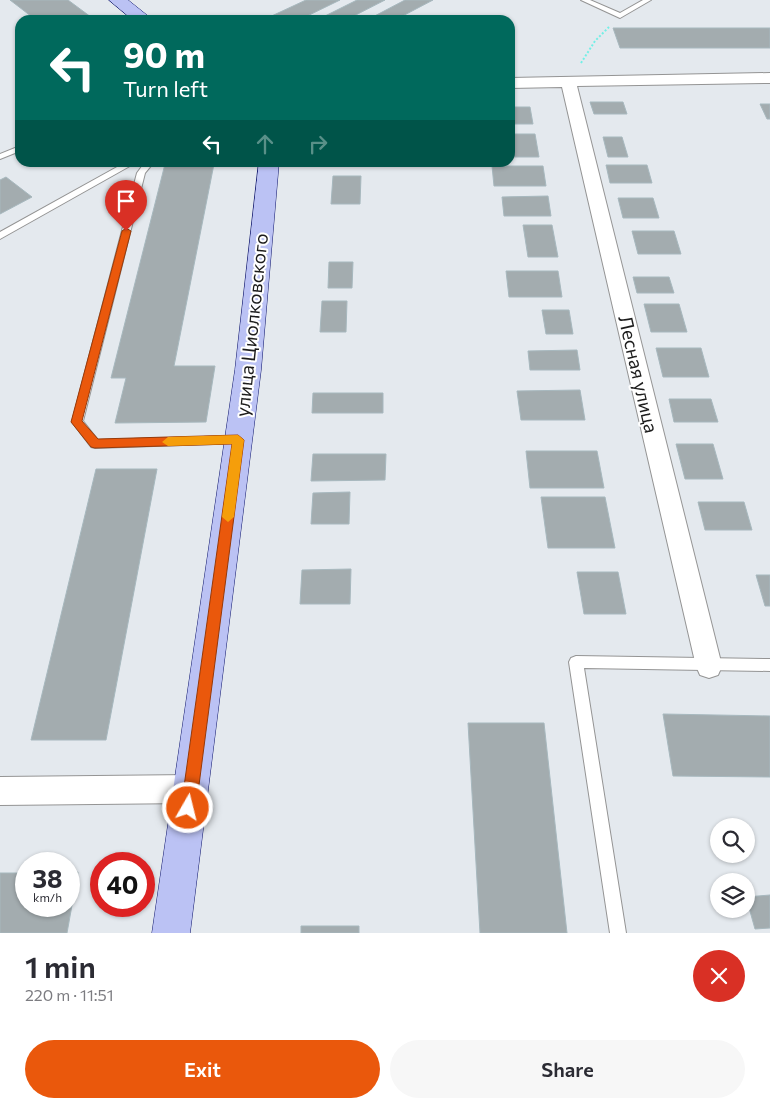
<!DOCTYPE html>
<html lang="en">
<head>
<meta charset="utf-8">
<style>
  body { margin:0; font-family:Commissioner,sans-serif; background:#f7f7f7; color:#2b2b33; height:100vh; display:flex; flex-direction:column; font-size:19px; white-space:nowrap }
  * { box-sizing:border-box; margin:0 }
  p { font-size:16px; color:#7c7c81 }
  .icon { flex:none; width:28px; height:28px; fill:none; stroke:currentColor; stroke-width:2; stroke-linecap:round; stroke-linejoin:round }
  .map { position:relative; height:933px; overflow:hidden }
  .panel { display:flex; flex-direction:column; background:#fff; flex:1 }
  .panel>* { flex:none }
  .top-card { position:absolute; left:15px; top:15px; width:500px; height:152px; border-radius:15px; box-shadow:0 1px 4px #0004; background:#00695c; color:#fff; overflow:hidden }
  .fabs { position:absolute; left:710px; top:818px; display:grid; gap:10px }
  .fabs a { display:grid; place-items:center; width:45px; height:45px; border-radius:50%; background:#fff; box-shadow:0 1px 4px #0004; font-size:25px }
  .speed { position:absolute; left:15px; top:852px; display:flex; gap:10px; font-size:25px; font-weight:700; text-align:center }
  .speed>* { display:grid; place-content:center; width:65px; height:65px; border-radius:50%; background:#fff; box-shadow:0 1px 4px #0004; line-height:1 }
  .speed small { font-size:12px; font-weight:400 }
  .speed .limit { border:8px solid #d22; background:#fff; color:#111 }
  .pin { position:absolute; display:grid; place-items:center; width:42px; height:42px; color:#fff; margin:-51px -21px; border-radius:50% 50% 50% 0; rotate:-45deg; box-shadow:0 0 5px #0007 }
  .pin .icon { rotate:45deg }
  .me { position:absolute; width:55px; margin:-28px; rotate:8deg; stroke-linejoin:round; filter:drop-shadow(0 0 4px #0008) }
  .turn { display:flex; align-items:center; gap:18px; height:105px; padding:0 25px; font-size:22px }
  .turn .icon { width:65px; height:65px; stroke-width:2.5 }
  .turn b { display:block; font-size:35px; line-height:42px }
  .lanes { display:flex; align-items:center; height:48px; padding:0 25px; background:#0003; justify-content:center; gap:25px; direction:ltr }
  .lanes .off { opacity:.35 }
  .round { display:grid; place-items:center; flex:none; width:52px; height:52px; border-radius:26px; background:#f7f7f7 }
  .summary { display:flex; align-items:center; justify-content:space-between; height:85px; padding:0 25px }
  h1 { font-size:30px; font-weight:600; line-height:38px }
  .button { display:flex; gap:10px; margin-top:auto; padding:10px 25px }
  .button a { flex:1; height:58px; border-radius:30px; background:#ea580c; color:#fff; font-size:20px; font-weight:600; line-height:58px; text-align:center }
  .button a+a { background:#f7f7f7; color:#2b2b33 }
  .map>svg:first-child { display:block }
  .building { fill:#a3acaf; stroke:#a7b8be }
  .lines { fill:none; stroke-linecap:round; stroke-linejoin:round }
  .lane-casing { stroke:#949494; stroke-width:2 }
  .street-casing { stroke:#949494; stroke-width:2 }
  .secondary-casing { stroke:#0d146c; stroke-width:1 }
  .path { stroke:#73efe6; stroke-width:2; stroke-dasharray:2 2; stroke-linecap:butt }
  .lane { fill:#fff; fill-rule:evenodd }
  .street { fill:#fff; fill-rule:evenodd }
  .secondary { fill:#bbc2f4; fill-rule:evenodd }
  .route { fill:#ea580c; stroke:#983908 }
  .slow { fill:#f59e0b }
  .labels { text-anchor:middle; dominant-baseline:central; stroke-width:4; stroke-linejoin:round; paint-order:stroke }
  .street-label { font-size:19px; fill:#1d1d1d; stroke:#fff }
</style>
</head>
<body>
<div class="map">
<svg width="770" height="933" viewBox="0 0 770 933">
  <rect width="100%" height="100%" fill="#e4e9ee"/>
  <path class="building" d="M10,0H68L95,20H36Z
    M306,0H340L299,20H263Z
    M357,0H385L346,20H317Z
    M405,0H433L395,20H367Z
    M613,28H770V48H620Z
    M590,102H623L627,114H594Z
    M760,104H770V119H767Z
    M510,107H530L533,124H510Z
    M510,134H535L539,157H514Z
    M603,137H622L628,157H608Z
    M165,164H214L174,366H215L206,422L115,423L126,378H111Z
    M606,165H647L652,183H610Z
    M492,166H543L546,186H494Z
    M333,176H361L360,204H331Z
    M6,177L32,197L0,214V180Z
    M548,196L551,216H504L502,197Z
    M618,198H653L659,218H623Z
    M523,225H552L558,257H528Z
    M632,231H674L681,254H638Z
    M329,262H353L352,288H328Z
    M506,271H558L562,297H509Z
    M633,277H669L674,293H637Z
    M322,301H347L346,332H320Z
    M644,304H679L687,332H651Z
    M542,310H569L573,334H546Z
    M656,348H701L709,377H663Z
    M577,350L580,370H530L528,351Z
    M580,390L585,420H521L517,391Z
    M313,393H383V413H312Z
    M669,399H711L718,422H674Z
    M676,444H713L723,479H685Z
    M526,451H597L604,488H530Z
    M313,454H386L385,480L311,481Z
    M96,469H157L106,740H31Z
    M350,492L349,524H311L313,493Z
    M541,497H605L615,548H548Z
    M698,502H744L752,530H705Z
    M351,569L350,604H300L302,570Z
    M577,572H618L626,614H584Z
    M756,575H770V606H765Z
    M663,714L770,716V777L673,776Z
    M468,723H544L567,933H480Z
    M69,872H78L67,933H0V873H26V906H69Z
    M770,895V928L755,929L746,897Z
    M301,926H359V933H301Z"/>
  <g class="lines">
    <defs>
      <path id="lane" d="M581,0H590L620,13L643,0H651L620,18Z
        M20,146V151L0,159V154Z
        M126,162H137L0,239V232Z
        M145,162H154L145,173L83,421L98,440L238,436L243,440L242,443L95,448L91,447L72,422L137,173Z
        M576,656L770,659V671L584,668L626,933H610L569,662L571,658Z"/>
      <path id="street" d="M770,73V83L577,86L722,666L718,675L709,678L700,675L696,666L562,87L510,88V78Z
        M191,775L201,779L205,789L201,799L191,803L0,805V777Z"/>
      <path id="secondary" d="M109,0H128L153,20H133Z
        M259,162H279L261,370L190,933H152L235,370Z"/>
    </defs>
    <use href="#lane" class="lane-casing"/>
    <use href="#street" class="street-casing"/>
    <use href="#secondary" class="secondary-casing"/>
    <path class="path" d="M581,63L595,41L609,27"/>
    <use href="#lane" class="lane"/>
    <use href="#street" class="street"/>
    <use href="#secondary" class="secondary"/>
  </g>
  <path class="route" d="M126,228L131,231L82,421L98,439L238,435L244,440L196,808L193,813L188,815L183,813L181,808L232,444L95,448L91,447L71,422L122,231Z"/>
  <path class="slow" d="M238,435L244,440L234,517L228,522L222,517L232,444L168,446L162,442L168,437Z"/>
  <g class="labels">
    <g class="street-label">
      <text transform="translate(251 325) rotate(-84)">улица Циолковского</text>
      <text transform="translate(639 374) rotate(77)">Лесная улица</text>
    </g>
  </g>
</svg>
<div class="fabs">
<a><svg class="icon" aria-label="search" viewBox="0 0 24 24"><circle cx="10" cy="10" r="6"/><path d="M15 15l6 6"/></svg></a>
<a><svg class="icon" aria-label="layers" viewBox="0 0 24 24"><path d="M12 4l9 5-9 5-9-5zM3 14l9 5 9-5"/></svg></a>
</div>
<div class="speed"><div>38<small>km/h</small></div><div class="limit">40</div></div>
<div class="pin" style="left:126px;top:231px;background:#d93025"><svg class="icon" aria-label="arrive" viewBox="0 0 24 24"><path d="M6 21V4h12l-3 4 3 4H6"/></svg></div>
<svg class="me" style="left:188px;top:808px" viewBox="-20 -20 40 40"><circle r="17" fill="#ea580c" stroke="#fff" stroke-width="3"/><path d="M0-11L8 9 0 5-8 9z" fill="#fff"/></svg>
<div class="top-card">
<div class="turn"><svg class="icon" aria-label="left" viewBox="0 0 24 24"><path d="M17 20v-9H6M10 6l-5 5 5 5"/></svg><div><b>90 m</b>Turn left</div></div>
<div class="lanes"><svg class="icon" aria-label="left" viewBox="0 0 24 24"><path d="M17 20v-9H6M10 6l-5 5 5 5"/></svg><svg class="icon off" aria-label="ahead" viewBox="0 0 24 24"><path d="M12 20V5M6 11l6-6 6 6"/></svg><svg class="icon off" aria-label="right" viewBox="0 0 24 24"><path d="M7 20v-9h11M14 6l5 5-5 5"/></svg></div>
</div>
</div>
<section class="panel">
<div class="summary"><div><h1>1 min</h1><p>220 m · 11:51</p></div><a class="round" style="background:#d93025;color:#fff"><svg class="icon" aria-label="close" viewBox="0 0 24 24"><path d="M6 6l12 12M18 6L6 18"/></svg></a></div>
<div class="button"><a>Exit</a><a>Share</a></div>
</section>
</body>
</html>
